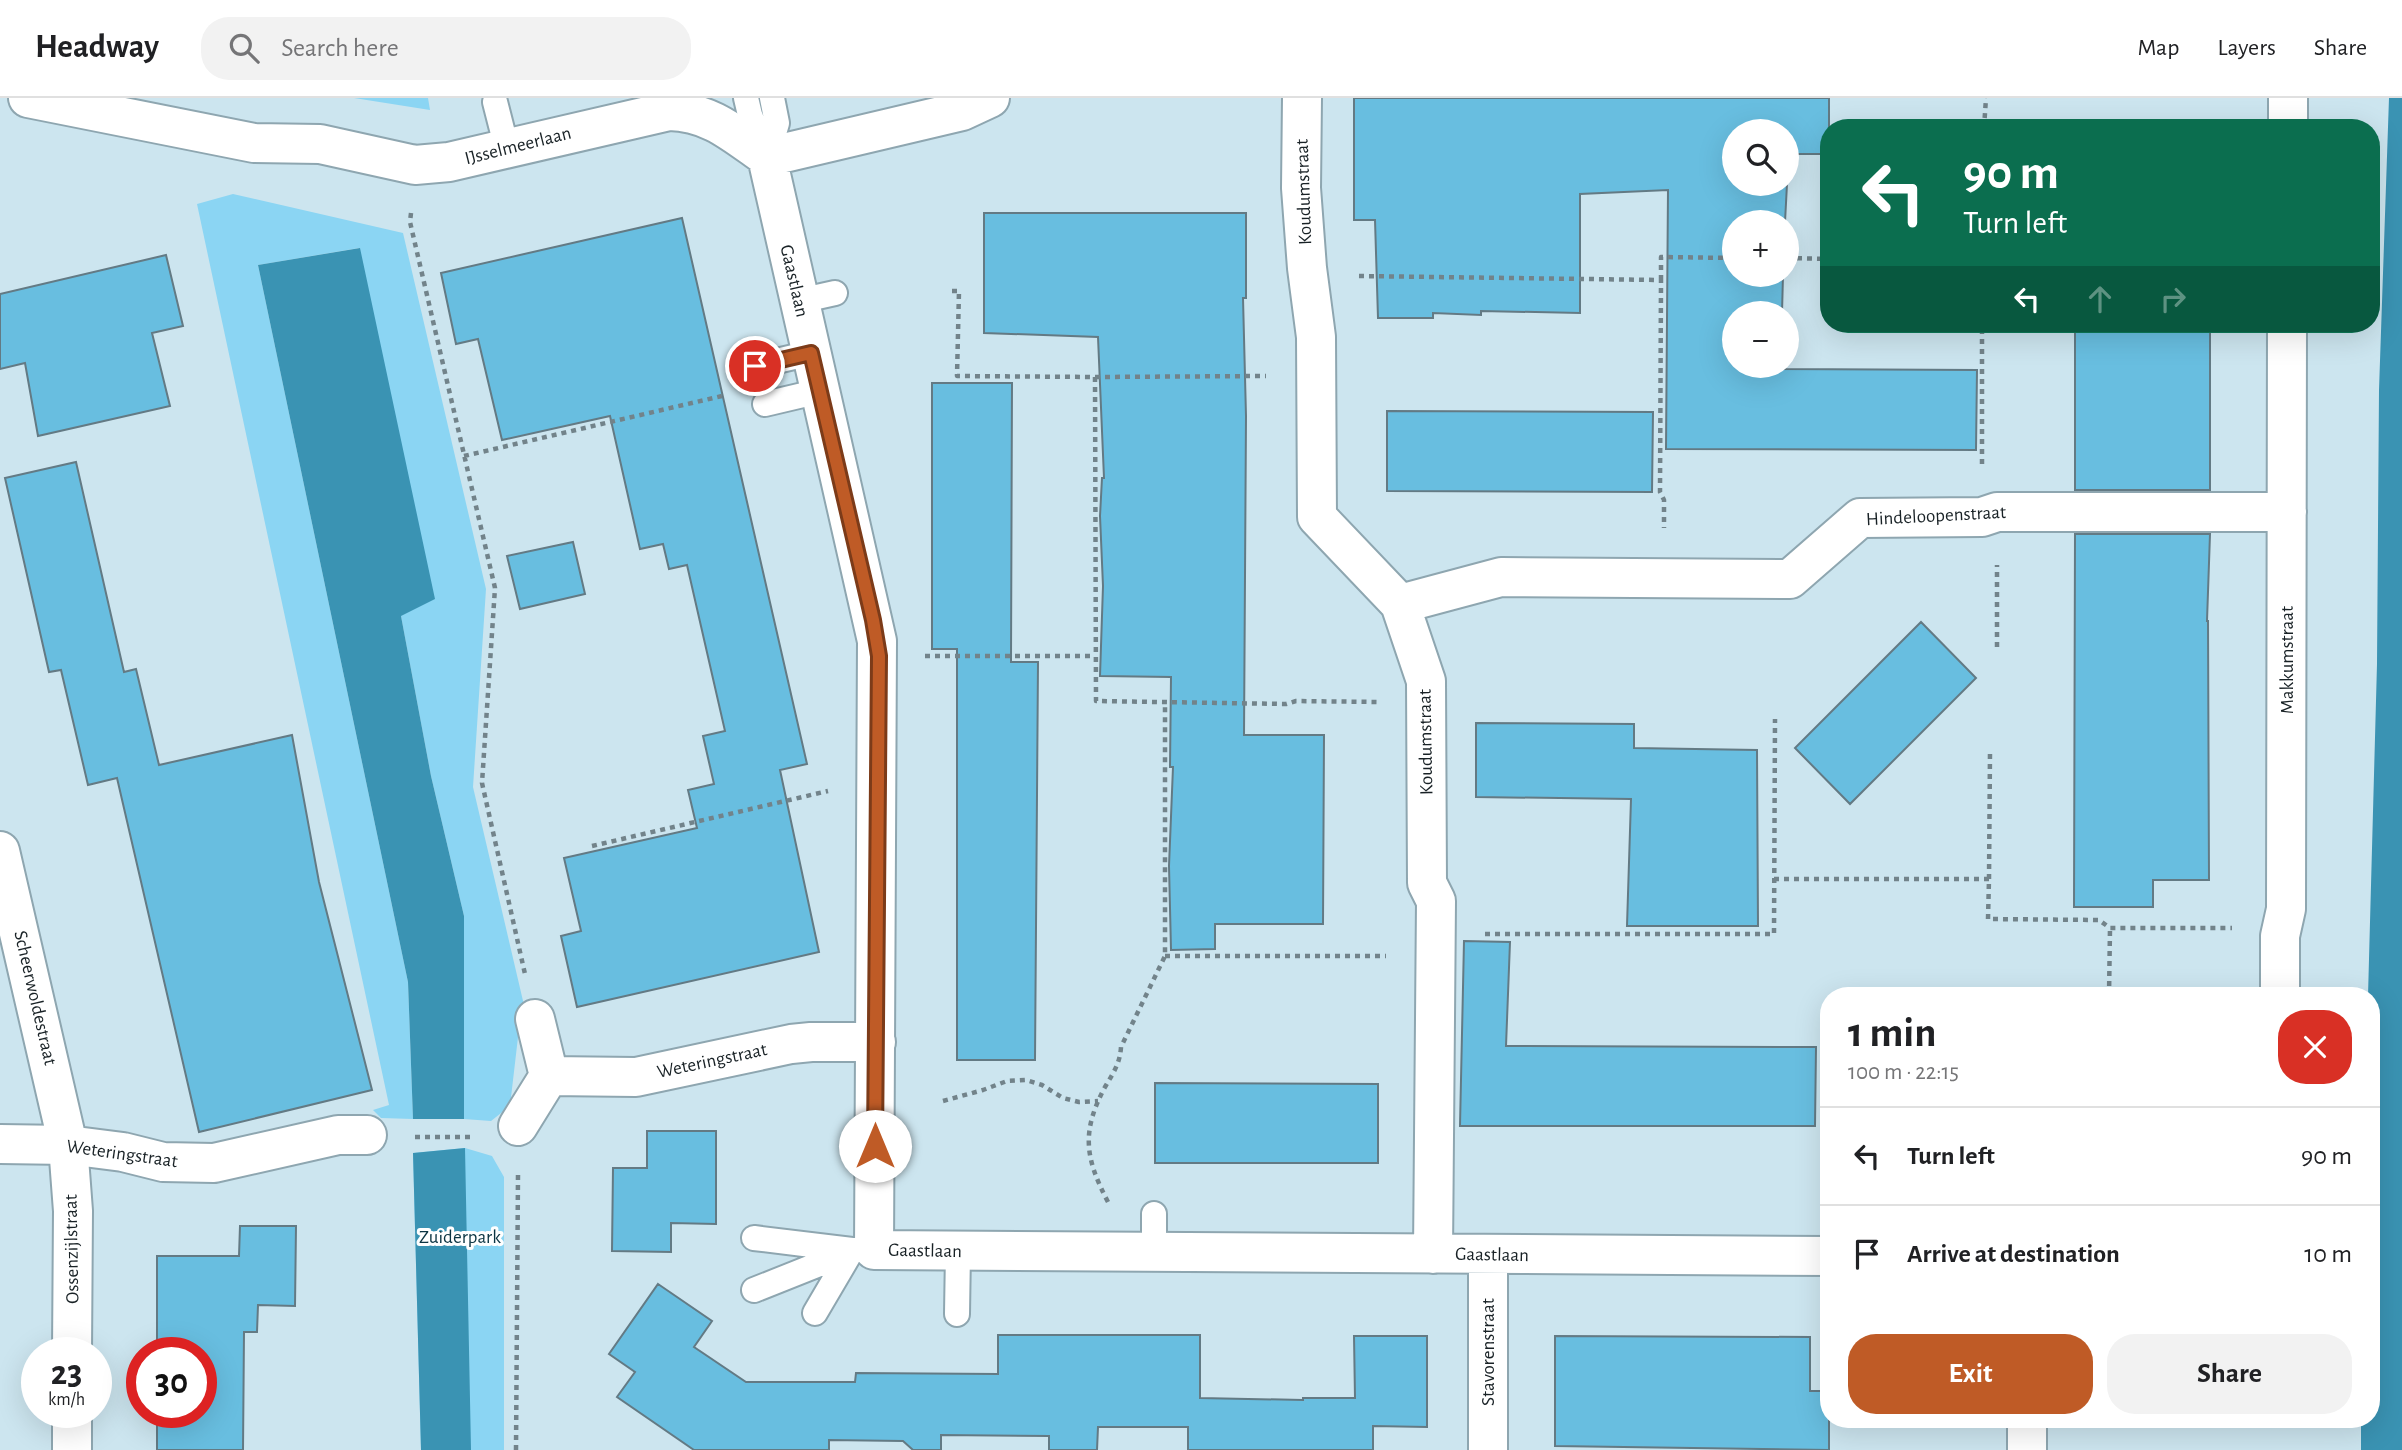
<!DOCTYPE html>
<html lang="en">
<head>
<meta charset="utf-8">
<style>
  body { margin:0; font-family:"Alegreya Sans",sans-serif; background:#f2f2f2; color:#202124; height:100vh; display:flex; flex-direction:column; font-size:26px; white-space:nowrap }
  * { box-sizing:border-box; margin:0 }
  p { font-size:23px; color:#757577 }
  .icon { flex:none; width:38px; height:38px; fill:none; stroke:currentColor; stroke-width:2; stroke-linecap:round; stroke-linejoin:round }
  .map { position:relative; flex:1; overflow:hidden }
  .drawer { position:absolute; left:1820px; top:889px; width:560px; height:441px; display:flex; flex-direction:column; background:#fff; border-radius:28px; box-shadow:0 7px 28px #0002 }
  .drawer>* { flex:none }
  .top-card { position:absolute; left:1820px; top:21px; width:560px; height:214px; border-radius:28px; box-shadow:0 7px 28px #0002; background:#0b6e4f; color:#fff; overflow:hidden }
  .fabs { position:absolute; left:1722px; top:21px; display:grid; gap:14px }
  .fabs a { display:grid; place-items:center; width:77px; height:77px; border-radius:50%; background:#fff; box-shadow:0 7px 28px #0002; font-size:35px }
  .speed { position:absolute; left:21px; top:1239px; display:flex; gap:14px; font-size:35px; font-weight:700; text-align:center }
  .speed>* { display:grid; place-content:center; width:91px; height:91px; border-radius:50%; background:#fff; box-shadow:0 7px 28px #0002; line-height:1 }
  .speed small { font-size:18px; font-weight:400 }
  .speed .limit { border:10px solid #d22; background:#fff; color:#111 }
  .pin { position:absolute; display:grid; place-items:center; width:60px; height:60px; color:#fff; margin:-30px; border:4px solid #fff; border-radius:50%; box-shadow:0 2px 7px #0007 }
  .me { position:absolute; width:77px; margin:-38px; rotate:0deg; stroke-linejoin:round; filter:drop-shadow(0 0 5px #0008) }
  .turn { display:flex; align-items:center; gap:24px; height:147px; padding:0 28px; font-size:32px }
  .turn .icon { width:91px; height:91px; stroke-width:2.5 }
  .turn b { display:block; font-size:49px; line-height:60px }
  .lanes { display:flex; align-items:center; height:66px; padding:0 28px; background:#0003; justify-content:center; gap:35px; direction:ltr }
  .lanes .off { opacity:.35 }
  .round { display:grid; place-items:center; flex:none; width:74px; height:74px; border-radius:28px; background:#f2f2f2 }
  .headline { display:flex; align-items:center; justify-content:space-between; height:119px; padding:0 28px }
  h1 { font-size:42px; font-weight:600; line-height:52px }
  .button { display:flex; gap:14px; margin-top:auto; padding:14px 28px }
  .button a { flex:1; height:80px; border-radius:28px; background:#bf5b26; color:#fff; font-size:28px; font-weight:600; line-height:80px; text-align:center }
  .button a+a { background:#f2f2f2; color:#202124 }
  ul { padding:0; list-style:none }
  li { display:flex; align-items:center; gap:21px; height:98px; padding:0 28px; border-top:2px solid #e0e0e0 }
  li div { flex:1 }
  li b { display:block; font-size:26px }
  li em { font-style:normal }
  header { display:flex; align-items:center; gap:42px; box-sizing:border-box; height:98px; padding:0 35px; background:#fff; border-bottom:2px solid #e0e0e0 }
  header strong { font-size:33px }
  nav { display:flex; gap:38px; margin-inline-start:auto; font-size:24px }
  .search { width:490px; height:63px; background:#f2f2f2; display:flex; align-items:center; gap:18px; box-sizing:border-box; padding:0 24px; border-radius:28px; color:#757577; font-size:26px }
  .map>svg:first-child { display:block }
  .green { fill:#8bd5f3 }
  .water { fill:#3a93b3 }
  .building { fill:#68bee0; stroke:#637a84; stroke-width:2 }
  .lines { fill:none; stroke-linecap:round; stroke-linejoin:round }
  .lane-casing { stroke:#8ea6b0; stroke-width:28 }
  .street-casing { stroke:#8ea6b0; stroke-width:42 }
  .path { stroke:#72838a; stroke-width:4.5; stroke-dasharray:5 5; stroke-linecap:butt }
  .lane { stroke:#fff; stroke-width:24 }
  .street { stroke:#fff; stroke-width:38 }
  .route-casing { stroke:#7c3b19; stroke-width:18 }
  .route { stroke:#bf5b26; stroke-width:12 }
  .labels { text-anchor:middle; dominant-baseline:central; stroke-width:6; stroke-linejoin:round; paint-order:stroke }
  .street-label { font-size:19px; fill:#192226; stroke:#fff }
  .park-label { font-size:19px; fill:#0b3442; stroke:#fff }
</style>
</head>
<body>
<header>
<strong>Headway</strong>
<div class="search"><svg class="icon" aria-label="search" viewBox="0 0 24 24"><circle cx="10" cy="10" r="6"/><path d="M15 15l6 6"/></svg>Search here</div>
<nav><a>Map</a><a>Layers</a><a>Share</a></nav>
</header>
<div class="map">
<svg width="2402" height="1352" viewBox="0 0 2402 1352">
  <rect width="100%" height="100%" fill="#cce5ef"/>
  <path class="green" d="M354,0H428L430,12Z
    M233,96L403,135L486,491L473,689L527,920L520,922L510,1008L491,1023L464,1021V818L431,678L401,518L359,150L258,167L408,884L413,1021L381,1020L373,1012L389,1007L197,106Z
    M465,1050L492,1058L504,1079V1352H421L413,1055Z"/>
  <path class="water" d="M2389,0H2402V1352H2361V1321H2371V898H2368L2377,566L2379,292Z
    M360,150L435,501L401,518L431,678L464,818V1021H413L408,884L258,167Z
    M465,1050L471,1352H421L413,1055Z"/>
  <path class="building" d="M1354,0H1829V56H1788L1787,82V33H1734V86H1787L1785,124H1734V177H1783L1782,215H1734V268H1780V271L1977,272L1976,352L1666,351L1668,92L1580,96V215L1481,213V217L1433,215V220H1378L1375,122H1354Z
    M984,115H1246V200H1243L1246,318L1244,637H1324L1323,826H1215V851L1171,852L1169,768L1173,669H1170L1171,579L1100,578L1103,488L1100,418L1102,380H1104L1098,239L984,235Z
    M682,120L807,666L780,672L819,854L577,909L561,838L581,833L564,760L697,730L688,692L714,686L703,638L725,633L687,467L669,471L663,446L640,451L610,318L502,342L478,241L456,246L441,175Z
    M166,157L183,228L152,235L170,308L38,338L25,265L0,271V196Z
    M2075,226H2210V392H2075Z
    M932,285H1012L1011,564H1038L1035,962H957V551H932Z
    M1387,313L1653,314L1652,394L1387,393Z
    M76,364L124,574L136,571L159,667L292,637L319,784L372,992L199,1034L117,680L88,687L61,572L49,574L5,380Z
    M2075,436H2210L2207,523H2208L2209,782H2153V809H2074Z
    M573,444L585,496L520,511L507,458Z
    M1921,524L1976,580L1850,706L1795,650Z
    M1476,625L1634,626V650L1757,652L1758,828H1627L1631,701L1476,699Z
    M1464,843L1510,844L1506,948L1816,949L1815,1028H1460Z
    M1155,985L1378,986V1065H1155Z
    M647,1033H716V1126L671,1125V1154L612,1153L613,1070H647Z
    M240,1128H296L295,1208L258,1207L257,1234H244L243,1352H157V1314H201V1255H157V1158H239Z
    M658,1186L712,1223L694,1249L746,1284H855L856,1275L998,1276V1237H1200V1300L1303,1302V1300H1355L1354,1238H1427V1329L1373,1328V1352H1188V1329H1098L1097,1352H1049V1338L941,1337V1352H913L903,1343L829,1342V1352H694L617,1299L635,1274L609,1256Z
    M1555,1238L1810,1239V1293H1829V1352L1555,1348Z"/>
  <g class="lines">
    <defs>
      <path id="lane" d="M746,0L750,17L765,55
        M495,4L507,51
        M767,59L777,25L772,0
        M799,203L835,195
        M755,268L811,255
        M765,306L820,293
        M754,1140L852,1152H874
        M1154,1155V1116
        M754,1192L852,1153
        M815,1215L852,1152
        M957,1216L958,1153"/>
      <path id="street" d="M28,0L254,45L320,46L415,67L449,64L669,13C711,14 734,36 767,59L962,13L990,0
        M1302,0L1301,90L1307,170L1316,239L1317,419L1400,506L1426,583L1427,785L1436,803L1433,1156
        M2288,30V0
        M767,59L877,543L874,1152L1829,1158
        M1400,506L1501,479L1790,481L1860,420L1982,419L1997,414H2287
        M0,753L68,1047L73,1113L72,1255
        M2280,898V838L2286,811L2287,226
        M549,978L636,979L791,946L811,944H876
        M518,1028L549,978L535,921
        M0,1046L68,1047L123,1054L163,1064L214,1065L338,1037H367
        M72,1352V1314
        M1488,1352V1157
        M2027,1352V1321"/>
    </defs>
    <use href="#lane" class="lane-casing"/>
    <use href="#street" class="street-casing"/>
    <path class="path" d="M1984,30L1986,0
      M411,115L410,124L495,490L482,685L525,876
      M1787,160L1829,161
      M1359,178L1661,182L1660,394L1664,402V430
      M1661,182V159L1734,160
      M952,193H959L957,278L1095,279L1096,603L1286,606L1296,603L1377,604
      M1095,279L1266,278
      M464,358L722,298
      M1982,366V226
      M1997,549V467
      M925,558H1095
      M592,748L828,693
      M1774,781H1989L1988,821L2099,822L2110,830H2232
      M1989,781L1990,654
      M1485,836H1774L1775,621
      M1165,858H1386
      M2109,898L2110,830
      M943,1003L983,992L1007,983L1026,982L1042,987L1063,1000L1079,1004L1098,1003
      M415,1039H470
      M1108,1104C1085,1060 1081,1034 1105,989C1113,975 1120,966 1121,949L1165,858V605
      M516,1352L518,1076"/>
    <use href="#lane" class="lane"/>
    <use href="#street" class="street"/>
  </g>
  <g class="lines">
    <defs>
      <path id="route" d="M755,268L811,255L873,522L879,558L875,1048"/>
    </defs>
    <use href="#route" class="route-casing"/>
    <use href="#route" class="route"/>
  </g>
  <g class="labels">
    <g class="street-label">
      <text transform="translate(518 48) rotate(-14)">IJsselmeerlaan</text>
      <text transform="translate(1304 94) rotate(-92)">Koudumstraat</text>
      <text transform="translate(794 183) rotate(77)">Gaastlaan</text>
      <text transform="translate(1936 418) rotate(-3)">Hindeloopenstraat</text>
      <text transform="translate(2287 562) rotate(-90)">Makkumstraat</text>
      <text transform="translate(1426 644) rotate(-91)">Koudumstraat</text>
      <text transform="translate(35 900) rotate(77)">Scheerwoldestraat</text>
      <text transform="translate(712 963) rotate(-12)">Weteringstraat</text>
      <text transform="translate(122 1056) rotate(8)">Weteringstraat</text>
      <text transform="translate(72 1151) rotate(-91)">Ossenzijlstraat</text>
      <text transform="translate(925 1153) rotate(1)">Gaastlaan</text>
      <text transform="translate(1492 1157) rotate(1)">Gaastlaan</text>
      <text transform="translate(1488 1254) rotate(-90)">Stavorenstraat</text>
    </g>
    <g class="park-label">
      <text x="460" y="1139">Zuiderpark</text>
    </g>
  </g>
</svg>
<div class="fabs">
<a><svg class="icon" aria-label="search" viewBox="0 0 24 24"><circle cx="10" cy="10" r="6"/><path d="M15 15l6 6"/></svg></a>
<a>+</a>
<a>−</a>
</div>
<div class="speed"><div>23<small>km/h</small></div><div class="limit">30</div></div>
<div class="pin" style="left:755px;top:268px;background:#d93025"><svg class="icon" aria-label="arrive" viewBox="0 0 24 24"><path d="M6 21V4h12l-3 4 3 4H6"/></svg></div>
<svg class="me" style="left:875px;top:1048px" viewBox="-20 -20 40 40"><circle r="19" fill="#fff"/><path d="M0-13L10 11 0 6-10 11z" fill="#bf5b26"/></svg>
<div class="top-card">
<div class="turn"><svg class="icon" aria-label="left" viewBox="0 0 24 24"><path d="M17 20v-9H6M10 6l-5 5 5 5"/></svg><div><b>90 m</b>Turn left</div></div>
<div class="lanes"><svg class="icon" aria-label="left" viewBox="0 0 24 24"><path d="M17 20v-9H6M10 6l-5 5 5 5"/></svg><svg class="icon off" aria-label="ahead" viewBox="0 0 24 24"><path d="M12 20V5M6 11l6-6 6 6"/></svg><svg class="icon off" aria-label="right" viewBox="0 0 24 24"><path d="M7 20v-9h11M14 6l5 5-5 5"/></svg></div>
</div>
<section class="drawer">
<div class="headline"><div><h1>1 min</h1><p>100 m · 22:15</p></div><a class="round" style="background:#d93025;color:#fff"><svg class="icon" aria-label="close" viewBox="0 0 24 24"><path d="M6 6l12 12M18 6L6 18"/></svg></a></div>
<ul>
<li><svg class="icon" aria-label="left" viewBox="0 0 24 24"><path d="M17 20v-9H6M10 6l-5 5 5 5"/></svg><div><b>Turn left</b></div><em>90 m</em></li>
<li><svg class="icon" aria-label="arrive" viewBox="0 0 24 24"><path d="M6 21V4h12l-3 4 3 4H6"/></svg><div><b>Arrive at destination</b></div><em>10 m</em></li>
</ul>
<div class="button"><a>Exit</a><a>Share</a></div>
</section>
</div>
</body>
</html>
